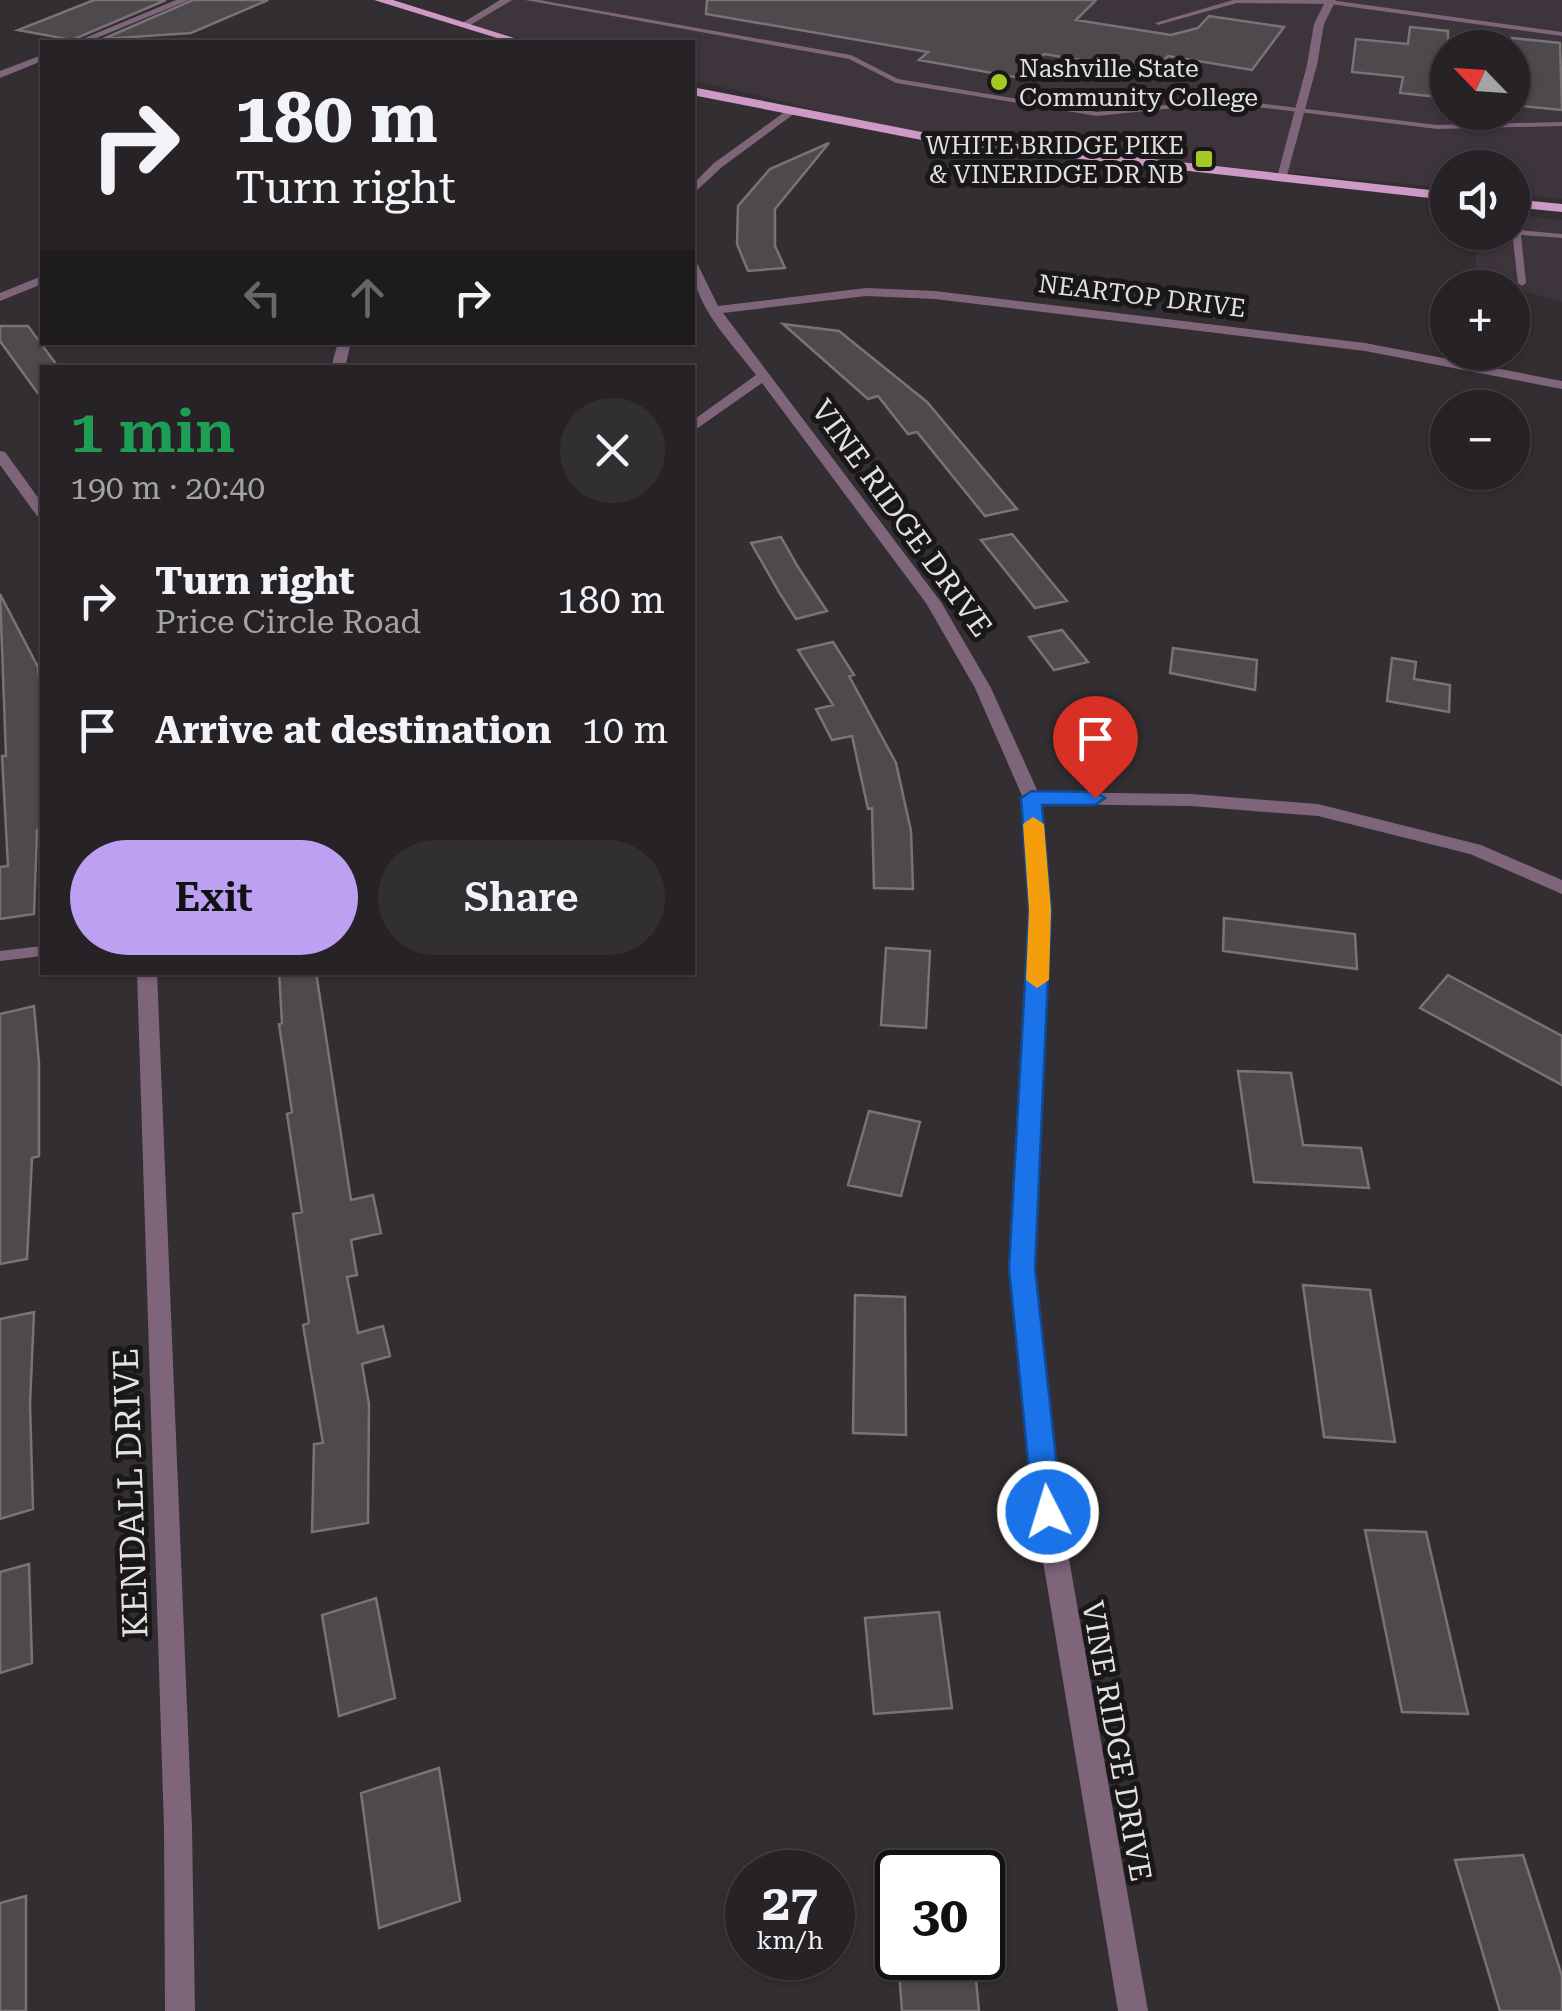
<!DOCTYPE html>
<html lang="en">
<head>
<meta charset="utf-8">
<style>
  body { margin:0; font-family:"Roboto Serif",serif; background:#322f32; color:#f1f3f6; height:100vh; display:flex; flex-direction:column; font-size:38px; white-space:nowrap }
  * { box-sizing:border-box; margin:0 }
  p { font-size:32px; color:#a4a4a7 }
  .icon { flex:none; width:55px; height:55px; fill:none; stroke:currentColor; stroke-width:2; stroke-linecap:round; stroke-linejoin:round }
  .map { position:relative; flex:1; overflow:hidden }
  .details { position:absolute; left:40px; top:365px; width:655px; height:610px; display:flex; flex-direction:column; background:#262225; border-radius:0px; box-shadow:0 2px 8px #0004,0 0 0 2px #423f42 }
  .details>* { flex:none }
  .banner { position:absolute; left:40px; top:40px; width:655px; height:305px; border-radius:0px; box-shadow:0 2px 8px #0004,0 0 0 2px #423f42; background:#262225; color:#f1f3f6; overflow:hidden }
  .needle { width:65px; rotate:295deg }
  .tools { position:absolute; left:1430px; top:30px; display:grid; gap:20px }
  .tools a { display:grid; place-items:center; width:100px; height:100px; border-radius:50%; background:#262225; box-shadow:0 2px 8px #0004,0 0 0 2px #423f42; font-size:50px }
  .speed { position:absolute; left:725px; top:1850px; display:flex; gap:20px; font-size:50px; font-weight:700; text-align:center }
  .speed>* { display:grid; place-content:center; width:130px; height:130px; border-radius:50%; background:#262225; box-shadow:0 2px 8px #0004,0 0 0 2px #423f42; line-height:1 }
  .speed small { font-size:25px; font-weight:400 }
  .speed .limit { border:5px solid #111; border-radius:15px; background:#fff; color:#111 }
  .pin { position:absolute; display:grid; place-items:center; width:85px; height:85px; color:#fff; margin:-102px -42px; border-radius:50% 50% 50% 0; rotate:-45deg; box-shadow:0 0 10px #0007 }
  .pin .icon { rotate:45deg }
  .me { position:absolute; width:110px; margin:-55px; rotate:355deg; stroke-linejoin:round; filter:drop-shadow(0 0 8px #0008) }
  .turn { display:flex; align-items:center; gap:35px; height:210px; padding:0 30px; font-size:45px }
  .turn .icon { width:130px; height:130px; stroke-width:2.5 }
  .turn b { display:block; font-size:70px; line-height:85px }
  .lanes { display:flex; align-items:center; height:95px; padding:0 30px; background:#0003; justify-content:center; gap:50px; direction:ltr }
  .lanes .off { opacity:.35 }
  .round { display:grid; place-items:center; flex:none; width:105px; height:105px; border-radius:52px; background:#322f32 }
  .overview { display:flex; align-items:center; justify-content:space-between; height:170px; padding:0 30px }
  h1 { font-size:60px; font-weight:600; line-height:75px; color:#1e9e55 }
  .button { display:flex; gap:20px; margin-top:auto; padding:20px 30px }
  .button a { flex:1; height:115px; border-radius:60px; background:#bca0f2; color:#111; font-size:40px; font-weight:600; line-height:115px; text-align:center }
  .button a+a { background:#322f32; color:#f1f3f6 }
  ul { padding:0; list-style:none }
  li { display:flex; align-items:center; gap:30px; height:130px; padding:0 30px }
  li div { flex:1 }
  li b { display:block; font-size:38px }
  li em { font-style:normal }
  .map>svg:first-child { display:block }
  .built { fill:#3d343c; fill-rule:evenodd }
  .building { fill:#4d494c; stroke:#787377; stroke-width:2.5 }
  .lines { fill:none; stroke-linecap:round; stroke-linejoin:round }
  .lane { fill:#7f657a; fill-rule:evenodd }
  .street { fill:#7f657a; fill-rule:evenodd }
  .primary { fill:#ce99c4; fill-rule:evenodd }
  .route { fill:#1a73e8; stroke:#114b97; stroke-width:2.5 }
  .slow { fill:#f59e0b }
  .poi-dot { fill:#a3c926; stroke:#191718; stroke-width:4 }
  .labels { text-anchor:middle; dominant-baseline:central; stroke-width:10; stroke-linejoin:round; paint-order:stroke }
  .far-poi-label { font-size:25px; fill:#e3e0e2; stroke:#191718; text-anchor:start }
  .far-street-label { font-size:25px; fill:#e3e0e2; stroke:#191718 }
  .street-label { font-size:30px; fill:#e3e0e2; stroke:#191718 }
  .near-street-label { font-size:35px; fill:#e3e0e2; stroke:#191718 }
</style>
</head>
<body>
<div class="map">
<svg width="1562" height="2011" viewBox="0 0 1562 2011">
  <rect width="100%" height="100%" fill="#322e31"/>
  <path class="built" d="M505,0H1562V199L1513,194L1512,168H1448L1447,188L937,139L693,80L692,42H538L464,25ZM1448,48H1512V112H1448Z
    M1513,215L1562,220V302L1476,277V233L1512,232Z"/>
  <path class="building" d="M94,0H166L72,40L18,30Z
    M193,0H268L191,33L103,39Z
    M707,0H1096L1076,20L1171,35L1198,28L1209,16L1284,27L1252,70L1168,56L1154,72L1044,54L1021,78L919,60L928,52L706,14Z
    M1410,27L1448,31V98L1400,93L1403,77L1352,72L1356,39L1408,44Z
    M1512,38L1560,43L1562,110L1512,105Z
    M829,143L775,209V246L785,268L748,271L737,244L738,206L770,169Z
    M783,324L839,331L927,402L1017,509L985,516L917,432L908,434L878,396L868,399Z
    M0,326H28L59,368H42V399L0,341Z
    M1012,534L1067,601L1035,608L981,540Z
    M781,537L798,567L827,611L796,619L779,592L751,543Z
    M0,594L38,667L42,710V829L37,830L34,914L0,919V867L8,866L2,756H6Z
    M1062,630L1088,662L1054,670L1029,637Z
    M833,642L854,675L849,676L896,763L911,831L913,889L874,888L872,808L868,809L852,736L832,740L816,709L833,705L798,650Z
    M1173,648L1257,660L1255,690L1170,673Z
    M1392,658L1416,662L1414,679L1450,685L1449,712L1387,701Z
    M1224,918L1355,934L1357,969L1223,951Z
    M886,948L930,951L926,1028L881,1025Z
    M279,972H316L351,1200L373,1195L381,1233L351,1240L357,1275L347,1277L358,1333L383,1326L390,1356L362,1364L369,1404L368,1523L312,1532L314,1444L323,1443L303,1325L309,1323L293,1214L302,1212L287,1114L292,1112L279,1024L282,1023Z
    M1448,975L1562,1036V1085L1420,1008Z
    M34,1006L39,1063V1156L32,1158L27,1259L0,1264V1014Z
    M1238,1071L1291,1073L1303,1145L1361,1148L1369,1188L1254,1182Z
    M869,1111L920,1122L901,1196L848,1185Z
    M1303,1285L1370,1290L1395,1442L1324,1437Z
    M855,1295L905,1297L906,1435L853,1433Z
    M34,1312L30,1404L33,1509L0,1519V1319Z
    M1365,1530L1426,1532L1468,1714L1402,1712Z
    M29,1564L32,1663L0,1673V1572Z
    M376,1598L395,1698L339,1716L322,1615Z
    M939,1612L952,1708L874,1714L865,1618Z
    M439,1768L460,1901L379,1928L361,1793Z
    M1523,1855L1562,1976V2011H1500L1455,1860Z
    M26,1896V2011H0V1903Z
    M898,1958H974L979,2011H902Z"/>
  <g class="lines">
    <path class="lane" d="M525,0H539L851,55L898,79L1097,112L1224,99L1437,125L1562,122V126L1437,129L1224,103L1097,116L896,83L849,59Z
      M1233,0H1330L1562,32V36L1330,4L1237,3L1158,25L1155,23Z
      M1513,201L1517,203L1520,230L1562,234V238L1521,235L1526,283L1522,286L1518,283L1512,232Z
      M42,946V956L0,961V951Z"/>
    <path class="street" d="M176,0H189L87,42H75Z
      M500,0H512L467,27L459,25Z
      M1326,0H1336L1324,24L1317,65L1286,179L1276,181L1307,65L1314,24Z
      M42,55V61L0,78V71Z
      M786,111L795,113L722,167L692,195V185L714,163Z
      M692,261L698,265L718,306L866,288L935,291L1365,343L1562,381V389L1365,351L935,299L866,296L723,313L941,602L991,688L1038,792L1191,794L1318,804L1481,845L1562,880V894L1470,854L1318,816L1191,806L1041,804L1049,910L1033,1268L1061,1513L1148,2011H1118L1035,1513L1011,1268L1031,910L1023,798L975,688L926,603L762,383L692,432V421L756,375C731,342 692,305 692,261Z
      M42,276V284L0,301V293Z
      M338,342H351L345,368H331Z
      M0,451L5,452L42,503V517L37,516L0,465Z
      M137,972H157L192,1828L195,2011H165L164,1828Z"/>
    <path class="primary" d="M374,0H393L527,42H510Z
      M692,87L937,135L1448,192V200L937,143L692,95Z
      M1512,199L1562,204V212L1512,207Z"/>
  </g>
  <path class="route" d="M1032,791L1095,792L1105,798L1095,805H1042L1051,910L1035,1268L1062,1512L1058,1522L1048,1526L1037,1522L1033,1512L1009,1268L1029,910L1021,798Z"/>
  <path class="slow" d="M1033,817L1044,824L1051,910L1049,980L1037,988L1026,980L1029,910L1023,824Z"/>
  <g class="poi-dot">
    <circle cx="999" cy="82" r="10"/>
    <rect x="1194" y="149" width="20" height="20" rx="5"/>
  </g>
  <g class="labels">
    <g class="far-poi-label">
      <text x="1019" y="68">Nashville State<tspan x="1019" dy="29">Community College</tspan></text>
      <text x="1184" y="145" text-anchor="end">WHITE BRIDGE PIKE<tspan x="1184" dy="29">&amp; VINERIDGE DR NB</tspan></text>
    </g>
    <g class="far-street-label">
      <text transform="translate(1142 296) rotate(7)">NEARTOP DRIVE</text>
    </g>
    <g class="street-label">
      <text transform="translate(902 518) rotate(54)">VINE RIDGE DRIVE</text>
      <text transform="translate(1117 1741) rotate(80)">VINE RIDGE DRIVE</text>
    </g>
    <g class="near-street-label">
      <text transform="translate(131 1493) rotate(-92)">KENDALL DRIVE</text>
    </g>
  </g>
</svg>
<div class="tools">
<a><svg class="needle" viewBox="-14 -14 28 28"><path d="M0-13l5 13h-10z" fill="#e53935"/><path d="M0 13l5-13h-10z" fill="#a4a4a7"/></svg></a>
<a><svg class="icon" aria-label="sound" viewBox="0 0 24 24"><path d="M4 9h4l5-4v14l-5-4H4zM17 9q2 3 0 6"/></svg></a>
<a>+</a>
<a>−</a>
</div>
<div class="speed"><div>27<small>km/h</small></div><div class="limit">30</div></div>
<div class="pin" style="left:1095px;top:798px;background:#d93025"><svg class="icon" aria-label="arrive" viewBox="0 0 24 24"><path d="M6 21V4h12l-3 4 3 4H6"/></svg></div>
<svg class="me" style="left:1048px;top:1512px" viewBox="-20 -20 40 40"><circle r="17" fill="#1a73e8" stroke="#fff" stroke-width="3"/><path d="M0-11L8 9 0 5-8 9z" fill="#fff"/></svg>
<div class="banner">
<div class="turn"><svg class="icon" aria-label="right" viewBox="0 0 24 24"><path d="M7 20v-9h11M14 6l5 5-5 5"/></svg><div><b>180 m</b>Turn right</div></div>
<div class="lanes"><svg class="icon off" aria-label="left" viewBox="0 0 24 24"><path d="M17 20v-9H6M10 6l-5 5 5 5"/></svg><svg class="icon off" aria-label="ahead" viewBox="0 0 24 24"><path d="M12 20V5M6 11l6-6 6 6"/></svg><svg class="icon" aria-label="right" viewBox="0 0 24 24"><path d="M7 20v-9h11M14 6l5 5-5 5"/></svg></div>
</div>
<section class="details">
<div class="overview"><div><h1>1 min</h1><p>190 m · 20:40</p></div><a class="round"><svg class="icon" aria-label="close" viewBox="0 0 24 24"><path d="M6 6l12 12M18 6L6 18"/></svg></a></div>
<ul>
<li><svg class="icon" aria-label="right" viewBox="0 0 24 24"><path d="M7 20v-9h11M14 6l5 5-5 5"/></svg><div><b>Turn right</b><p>Price Circle Road</p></div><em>180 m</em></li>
<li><svg class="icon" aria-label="arrive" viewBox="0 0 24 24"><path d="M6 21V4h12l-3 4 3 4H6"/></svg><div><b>Arrive at destination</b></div><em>10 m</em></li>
</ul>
<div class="button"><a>Exit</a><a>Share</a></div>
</section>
</div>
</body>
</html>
